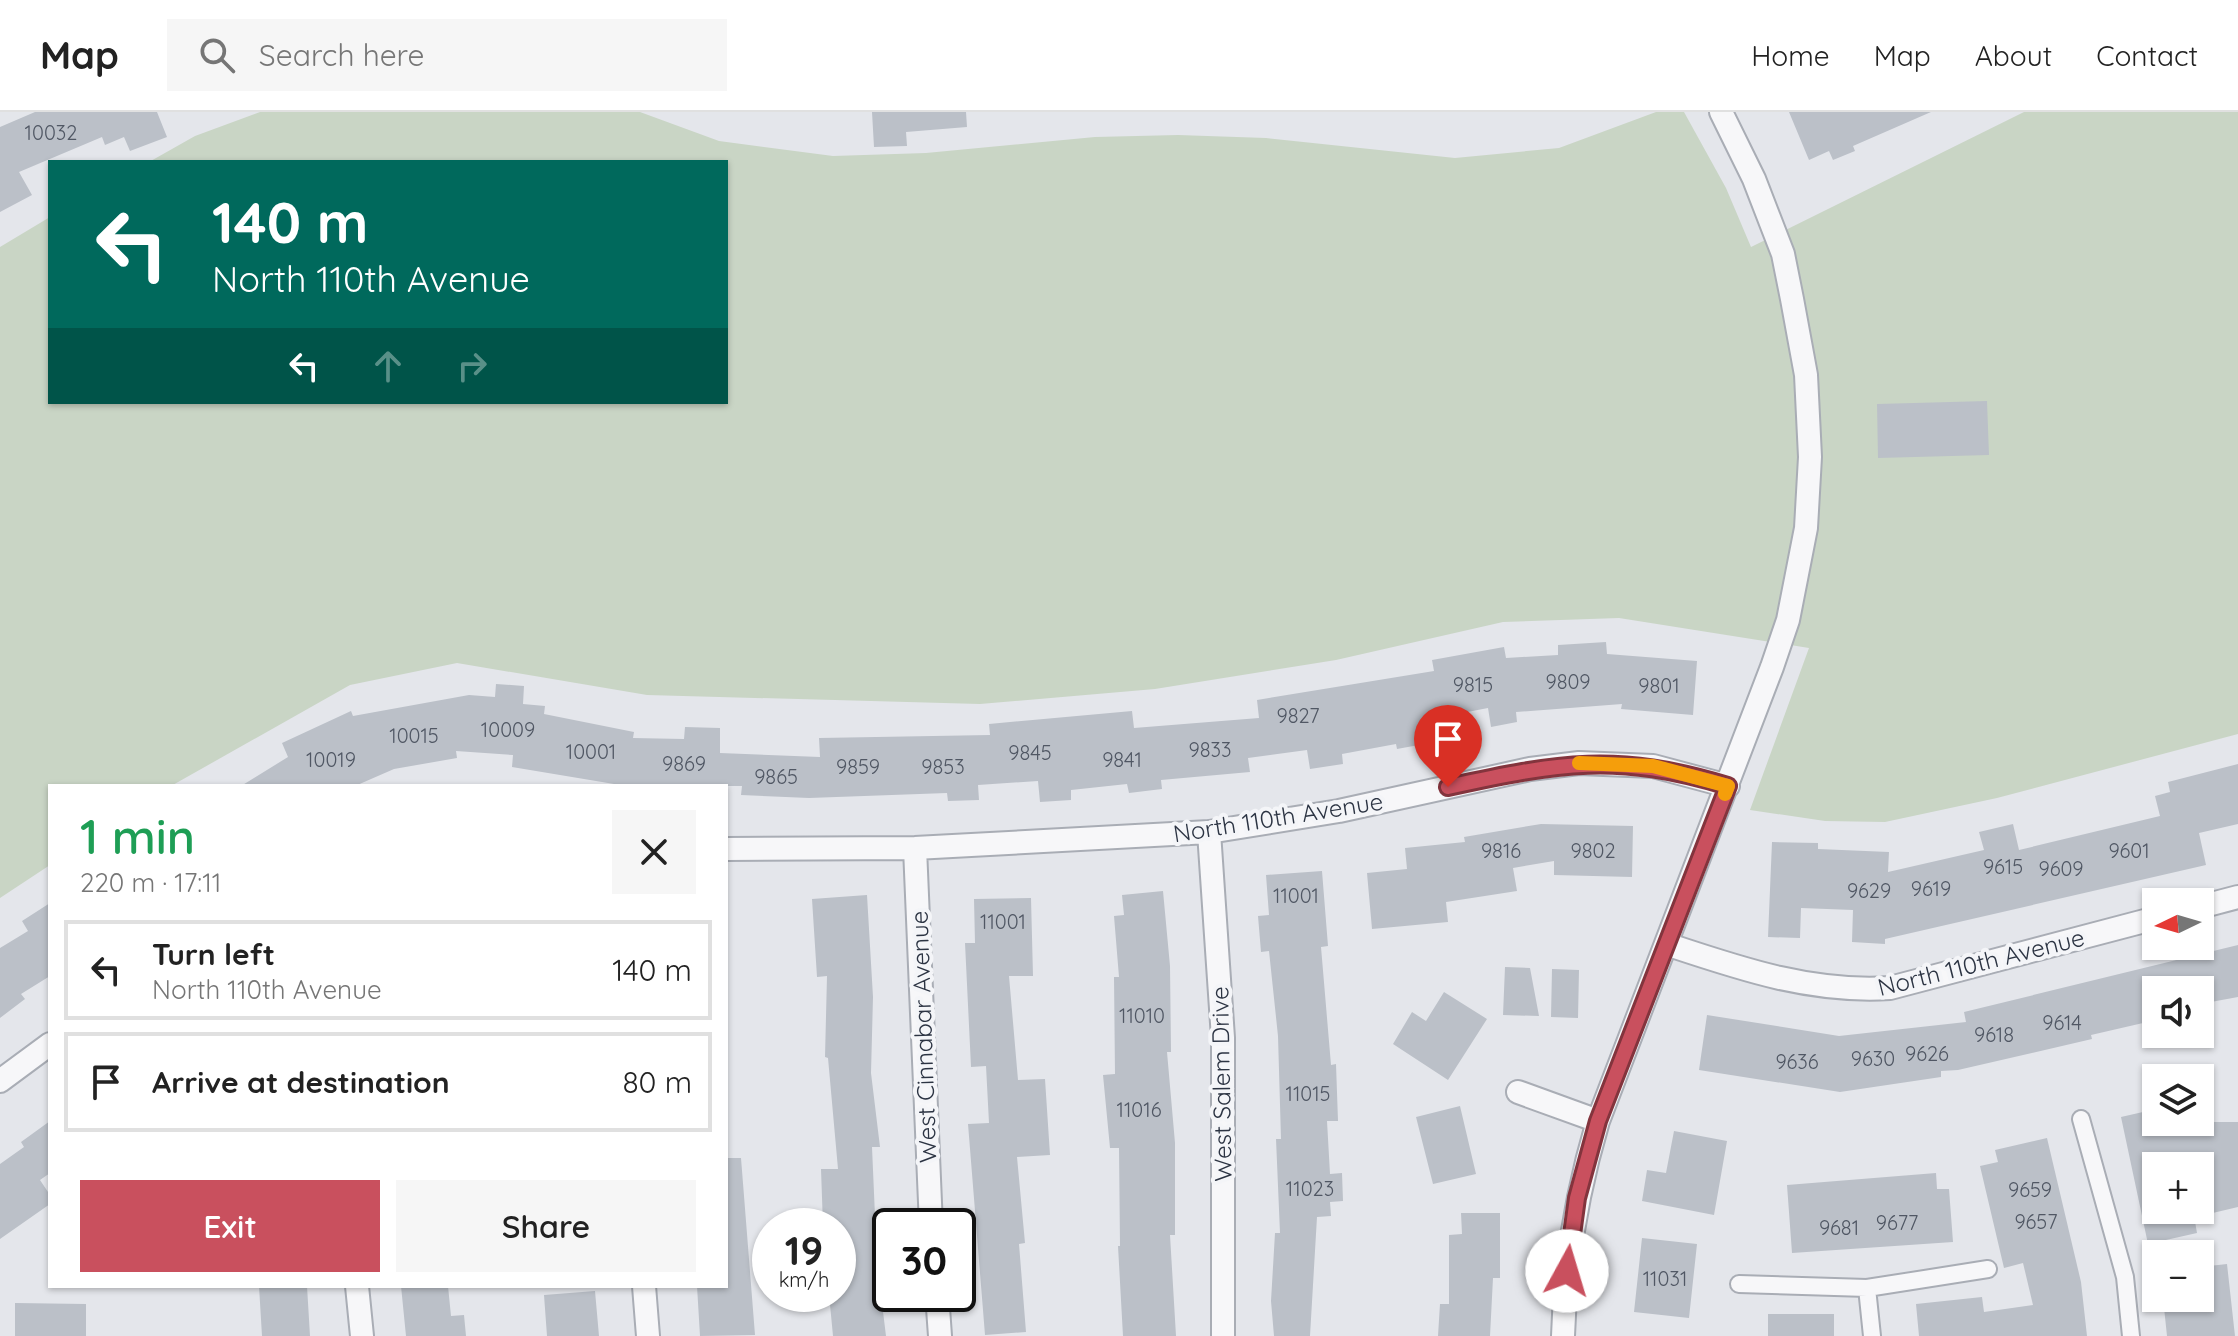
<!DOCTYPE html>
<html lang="en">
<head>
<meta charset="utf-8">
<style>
  body { margin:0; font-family:Quicksand,sans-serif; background:#f6f6f6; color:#222; height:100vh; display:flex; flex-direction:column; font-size:30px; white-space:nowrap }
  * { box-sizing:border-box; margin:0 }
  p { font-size:26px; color:#767676 }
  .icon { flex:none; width:44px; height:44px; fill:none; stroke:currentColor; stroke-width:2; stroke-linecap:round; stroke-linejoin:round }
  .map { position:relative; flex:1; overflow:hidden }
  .side { position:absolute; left:48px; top:672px; width:680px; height:504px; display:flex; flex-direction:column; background:#fff; border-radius:0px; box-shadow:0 2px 6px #0004 }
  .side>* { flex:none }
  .hud { position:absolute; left:48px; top:48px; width:680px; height:244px; border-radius:0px; box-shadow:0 2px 6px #0004; background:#00695c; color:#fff; overflow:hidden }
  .needle { width:52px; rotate:265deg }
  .buttons { position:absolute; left:2142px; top:776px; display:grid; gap:16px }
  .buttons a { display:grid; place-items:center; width:72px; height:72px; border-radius:0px; background:#fff; box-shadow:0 2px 6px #0004; font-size:40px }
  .speed { position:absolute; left:752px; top:1096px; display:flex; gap:16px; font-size:40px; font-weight:700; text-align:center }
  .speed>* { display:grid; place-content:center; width:104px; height:104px; border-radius:50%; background:#fff; box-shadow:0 2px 6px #0004; line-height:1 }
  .speed small { font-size:20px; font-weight:400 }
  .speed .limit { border:4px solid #111; border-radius:12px; background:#fff; color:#111 }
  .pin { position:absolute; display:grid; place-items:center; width:68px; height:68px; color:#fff; margin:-82px -34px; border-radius:50% 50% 50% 0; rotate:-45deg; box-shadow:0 0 8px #0007 }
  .pin .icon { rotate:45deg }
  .me { position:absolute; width:88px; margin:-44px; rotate:6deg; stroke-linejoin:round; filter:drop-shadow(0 0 6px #0008) }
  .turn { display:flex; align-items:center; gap:28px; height:168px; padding:0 32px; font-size:36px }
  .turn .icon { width:104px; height:104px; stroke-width:2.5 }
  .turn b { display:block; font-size:56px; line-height:68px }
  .lanes { display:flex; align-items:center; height:76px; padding:0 32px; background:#0003; justify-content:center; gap:40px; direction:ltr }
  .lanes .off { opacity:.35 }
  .round { display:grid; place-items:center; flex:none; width:84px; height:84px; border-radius:0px; background:#f6f6f6 }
  .head { display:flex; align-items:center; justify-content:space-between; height:136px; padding:0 32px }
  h1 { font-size:48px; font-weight:600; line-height:60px; color:#1e9e55 }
  .button { display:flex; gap:16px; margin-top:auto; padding:16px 32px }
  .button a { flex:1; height:92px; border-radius:0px; background:#c9505e; color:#fff; font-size:32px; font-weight:600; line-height:92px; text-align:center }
  .button a+a { background:#f6f6f6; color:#222 }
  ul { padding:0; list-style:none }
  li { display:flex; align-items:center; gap:24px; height:100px; margin:0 16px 12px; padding:0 16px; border:4px solid #e0e0e0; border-radius:0px }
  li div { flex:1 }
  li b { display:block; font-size:30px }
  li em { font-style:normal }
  header { display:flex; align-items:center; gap:48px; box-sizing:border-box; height:112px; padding:0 40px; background:#fff; border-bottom:2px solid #e0e0e0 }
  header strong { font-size:38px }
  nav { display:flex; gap:44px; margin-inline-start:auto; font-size:28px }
  .search { width:560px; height:72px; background:#f6f6f6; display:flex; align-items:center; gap:20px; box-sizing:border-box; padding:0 28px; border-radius:0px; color:#767676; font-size:30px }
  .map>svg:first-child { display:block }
  .green { fill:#c9d5c5 }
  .building { fill:#bbc0c8 }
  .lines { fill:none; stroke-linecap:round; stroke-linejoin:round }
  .pedestrian-casing { stroke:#a9adb5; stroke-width:20 }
  .minor-casing { stroke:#a9adb5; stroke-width:26 }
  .pedestrian { stroke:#f7f7f9; stroke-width:16 }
  .minor { stroke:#f7f7f9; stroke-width:22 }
  .route-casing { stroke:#83343d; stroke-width:20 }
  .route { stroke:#c9505e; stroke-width:14 }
  .slow { stroke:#f59e0b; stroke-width:14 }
  .labels { text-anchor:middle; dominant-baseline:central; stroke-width:8; stroke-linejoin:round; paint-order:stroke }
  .number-label { font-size:20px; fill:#505764 }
  .street-label { font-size:24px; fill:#2c3443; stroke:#f4f5f8 }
</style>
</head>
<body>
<header>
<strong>Map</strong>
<div class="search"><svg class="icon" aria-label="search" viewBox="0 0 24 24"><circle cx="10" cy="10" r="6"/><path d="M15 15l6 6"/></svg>Search here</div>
<nav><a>Home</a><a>Map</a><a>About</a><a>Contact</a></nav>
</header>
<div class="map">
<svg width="2238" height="1224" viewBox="0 0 2238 1224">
  <rect width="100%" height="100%" fill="#e4e6eb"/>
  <path class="green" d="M260,0H640L719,29L833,44L926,41L1095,25L1178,23L1266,26L1455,46L1559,36L1656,0H1684L1726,76L1751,135L2024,0H2238V622L1997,686L1885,710L1825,709L1750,698L1809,536L1619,506L1503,510L1336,548L1155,577L980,592L647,583L457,551L350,573L171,674H50V753L0,786V135L50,105V290H726V50H149L195,24Z"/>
  <path class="building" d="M35,0H157L167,25L130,39L124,25L105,33L102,25L19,60L32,83L0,100V15Z
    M872,0H966L967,15L906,20L907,34L874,35Z
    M1789,0H1931L1853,34L1855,39L1833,48L1829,39L1809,48Z
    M1987,289L1989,343L1878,346L1877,292Z
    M1606,530L1607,542L1697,549L1693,603L1621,597L1622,592L1516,600L1517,610L1491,615L1488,596L1431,607L1435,630L1397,637L1396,632L1342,642L1343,652L1310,657L1307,638L1248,646L1250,660L1161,668L1162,677L1129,681L1127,672L1071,678V688L1040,690L1038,669L978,673L979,688L948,689L947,681L809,686L741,683L742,674H626L512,655L513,643L456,639L457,646L394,657L355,674H241L288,645L282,631L351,599L353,604L469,583L495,585L496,572L524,574L523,592L545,594L544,602L634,620L633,626L684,627L685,615L720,616V641L820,645L819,626L990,623L989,612L1132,599L1134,616L1259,606L1257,588L1434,559L1432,548L1504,535L1506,546L1558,543V533Z
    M2238,652V712L2199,721L2206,753L1885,827V832L1852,830L1853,798L1801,796L1800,826L1768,825L1772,730L1818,731V737L1889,740L1888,760L1984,738L1979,720L2013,712L2019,738L2160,704L2155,684L2170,680L2168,670Z
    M1541,712L1633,714L1632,765L1554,763V749L1513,756L1517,779L1446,790L1448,810L1372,817L1367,761L1407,757L1405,736L1465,730L1464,725Z
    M1322,759L1328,834L1321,835L1331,953L1336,952L1338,1009H1327L1330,1062L1342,1061L1343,1089L1330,1090L1331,1104L1317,1105L1310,1224H1274L1271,1189L1275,1121H1280L1276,1027H1281L1278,924L1269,839L1261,840L1258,804L1269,803L1266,763Z
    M1163,779L1170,854L1171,940H1167L1175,1031V1123H1170L1176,1224H1123L1118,1134H1120L1119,1036H1110L1103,963L1115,962L1114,865H1119L1114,804L1124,803L1122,783Z
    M867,783L873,885L871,961L880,1035H872L877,1150L886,1224H833L829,1182H838V1114H823L821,1057H838L828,946L825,945L827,864L817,865L812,787Z
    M1031,786L1033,864H1009L1018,968L1045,967L1050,1043L1017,1045L1025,1131L1019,1132L1026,1220L985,1223L968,1012L989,1011L986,954L971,955L965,831H975L974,787Z
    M50,791V864L21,882L25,887L0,906V836L28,819L22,809Z
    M2238,833V885L2200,892V878H2156V908L2091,923L2092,927L1958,958L1941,959V965L1840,980L1699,958L1707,903L1839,924L1966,910L1964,900Z
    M1505,855L1530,856L1539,904L1503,903Z
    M1552,857L1579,858L1578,906L1551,905Z
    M1444,880L1487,907L1448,968L1393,932L1412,900L1426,909Z
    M1460,994L1476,1062L1433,1072L1416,1005Z
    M2156,997V1010H2238V1095L2200,1104V1054H2156V1098H2193L2197,1121L2148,1132L2121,1005Z
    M50,1009V1061L40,1068L50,1083V1092L0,1127V1052L24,1035L21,1030Z
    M1674,1019L1727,1029L1714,1103L1642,1089L1647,1058L1666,1061Z
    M2047,1026L2081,1170L2087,1224H1919L1916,1192L1982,1185L1984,1200L2033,1193L2023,1151L2004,1156L1980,1054L1998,1050L1995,1038Z
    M726,1046H741L755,1223L700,1224L697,1174H726Z
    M1936,1061L1937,1077H1949L1953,1130L1792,1141L1787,1073Z
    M1461,1101H1500V1166H1493L1490,1224H1438L1440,1192H1449V1123L1462,1122Z
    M1642,1126L1697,1132L1689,1206L1634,1200Z
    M2227,1152L2235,1224H2167L2163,1186H2200V1155Z
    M259,1174H307L310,1224H262Z
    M401,1174H448L451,1204L464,1203L466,1224H406Z
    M595,1179L599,1224H547L544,1183Z
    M15,1191L86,1192V1224H15Z
    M1768,1202H1834V1224H1768Z"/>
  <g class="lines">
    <defs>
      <path id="pedestrian" d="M2081,1007L2125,1165L2131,1224
        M1739,1172L1867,1176L1988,1157
        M1867,1176L1872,1224"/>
      <path id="minor" d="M1209,720L1223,926V1224
        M915,736L931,1114
        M726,737L915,736L1209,720L1339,699L1530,657L1579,651L1653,654L1728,674
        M2200,795L2238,785
        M1666,832C1741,857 1811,881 1890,876L2156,806
        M0,969L50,932
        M1518,980L1598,1009
        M357,1174L362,1224
        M644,1174L648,1224
        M937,1182L940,1224
        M1563,1224C1565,1150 1577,1080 1598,1009L1772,555L1788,508L1806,416L1810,345L1806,263L1792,187L1783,142L1754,67L1721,0"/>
    </defs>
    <use href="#pedestrian" class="pedestrian-casing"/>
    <use href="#minor" class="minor-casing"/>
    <use href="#pedestrian" class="pedestrian"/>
    <use href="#minor" class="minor"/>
  </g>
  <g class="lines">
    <defs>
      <path id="route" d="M1448,675C1559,651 1616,640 1728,674L1598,1009L1577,1086L1567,1159"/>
    </defs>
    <use href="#route" class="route-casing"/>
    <use href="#route" class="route"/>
    <path class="slow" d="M1579,651L1653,654L1728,674L1725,682"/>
  </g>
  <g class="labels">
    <g class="number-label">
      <text x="51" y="20">10032</text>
      <text x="1568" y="569">9809</text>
      <text x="1473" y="572">9815</text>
      <text x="1659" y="573">9801</text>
      <text x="1298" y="603">9827</text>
      <text x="508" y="617">10009</text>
      <text x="414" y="623">10015</text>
      <text x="1210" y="637">9833</text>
      <text x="591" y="639">10001</text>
      <text x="1030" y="640">9845</text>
      <text x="331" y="647">10019</text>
      <text x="1122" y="647">9841</text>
      <text x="684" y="651">9869</text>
      <text x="858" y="654">9859</text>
      <text x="943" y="654">9853</text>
      <text x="776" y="664">9865</text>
      <text x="1501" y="738">9816</text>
      <text x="1593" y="738">9802</text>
      <text x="2129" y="738">9601</text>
      <text x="2003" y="754">9615</text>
      <text x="2061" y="756">9609</text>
      <text x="1931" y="776">9619</text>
      <text x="1869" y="778">9629</text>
      <text x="1296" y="783">11001</text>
      <text x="1003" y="809">11001</text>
      <text x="1142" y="903">11010</text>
      <text x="2062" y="910">9614</text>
      <text x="1994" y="922">9618</text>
      <text x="1927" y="941">9626</text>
      <text x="1873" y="946">9630</text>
      <text x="1797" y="949">9636</text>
      <text x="1308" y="981">11015</text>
      <text x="1139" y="997">11016</text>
      <text x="1310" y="1076">11023</text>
      <text x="2030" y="1077">9659</text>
      <text x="2036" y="1109">9657</text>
      <text x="1897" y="1110">9677</text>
      <text x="1839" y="1115">9681</text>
      <text x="1665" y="1166">11031</text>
    </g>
    <g class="street-label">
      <text transform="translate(1278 705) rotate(-9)">North 110th Avenue</text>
      <text transform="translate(1981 850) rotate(-14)">North 110th Avenue</text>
      <text transform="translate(923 925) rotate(-92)">West Cinnabar Avenue</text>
      <text transform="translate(1221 972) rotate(-91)">West Salem Drive</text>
    </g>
  </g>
</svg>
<div class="buttons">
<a><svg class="needle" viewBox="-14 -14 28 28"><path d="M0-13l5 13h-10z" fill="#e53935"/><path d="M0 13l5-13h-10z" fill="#767676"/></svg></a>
<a><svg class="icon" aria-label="sound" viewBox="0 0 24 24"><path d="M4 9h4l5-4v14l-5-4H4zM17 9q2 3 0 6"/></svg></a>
<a><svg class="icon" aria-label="layers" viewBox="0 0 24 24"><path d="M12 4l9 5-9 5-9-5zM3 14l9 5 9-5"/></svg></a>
<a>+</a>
<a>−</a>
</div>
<div class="speed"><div>19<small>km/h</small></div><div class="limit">30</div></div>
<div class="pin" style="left:1448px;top:675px;background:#d93025"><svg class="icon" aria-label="arrive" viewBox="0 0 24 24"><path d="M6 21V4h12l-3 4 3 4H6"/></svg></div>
<svg class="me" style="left:1567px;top:1159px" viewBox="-20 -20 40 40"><circle r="19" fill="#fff"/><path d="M0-13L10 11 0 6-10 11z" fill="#c9505e"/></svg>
<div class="hud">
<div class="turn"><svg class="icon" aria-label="left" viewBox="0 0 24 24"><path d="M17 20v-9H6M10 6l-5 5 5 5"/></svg><div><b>140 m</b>North 110th Avenue</div></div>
<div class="lanes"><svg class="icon" aria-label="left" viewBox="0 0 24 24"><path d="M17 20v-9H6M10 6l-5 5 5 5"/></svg><svg class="icon off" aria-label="ahead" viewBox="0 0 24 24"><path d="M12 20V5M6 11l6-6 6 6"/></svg><svg class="icon off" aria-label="right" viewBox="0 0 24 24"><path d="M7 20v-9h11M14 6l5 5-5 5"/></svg></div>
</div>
<section class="side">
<div class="head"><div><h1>1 min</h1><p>220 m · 17:11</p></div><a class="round"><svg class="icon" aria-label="close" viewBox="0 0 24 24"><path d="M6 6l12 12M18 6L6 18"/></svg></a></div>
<ul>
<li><svg class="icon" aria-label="left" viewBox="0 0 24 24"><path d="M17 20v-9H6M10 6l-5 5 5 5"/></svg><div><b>Turn left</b><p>North 110th Avenue</p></div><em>140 m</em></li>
<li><svg class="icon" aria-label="arrive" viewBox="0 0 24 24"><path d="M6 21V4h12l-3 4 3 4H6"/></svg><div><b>Arrive at destination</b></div><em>80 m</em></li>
</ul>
<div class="button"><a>Exit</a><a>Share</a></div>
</section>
</div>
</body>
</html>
